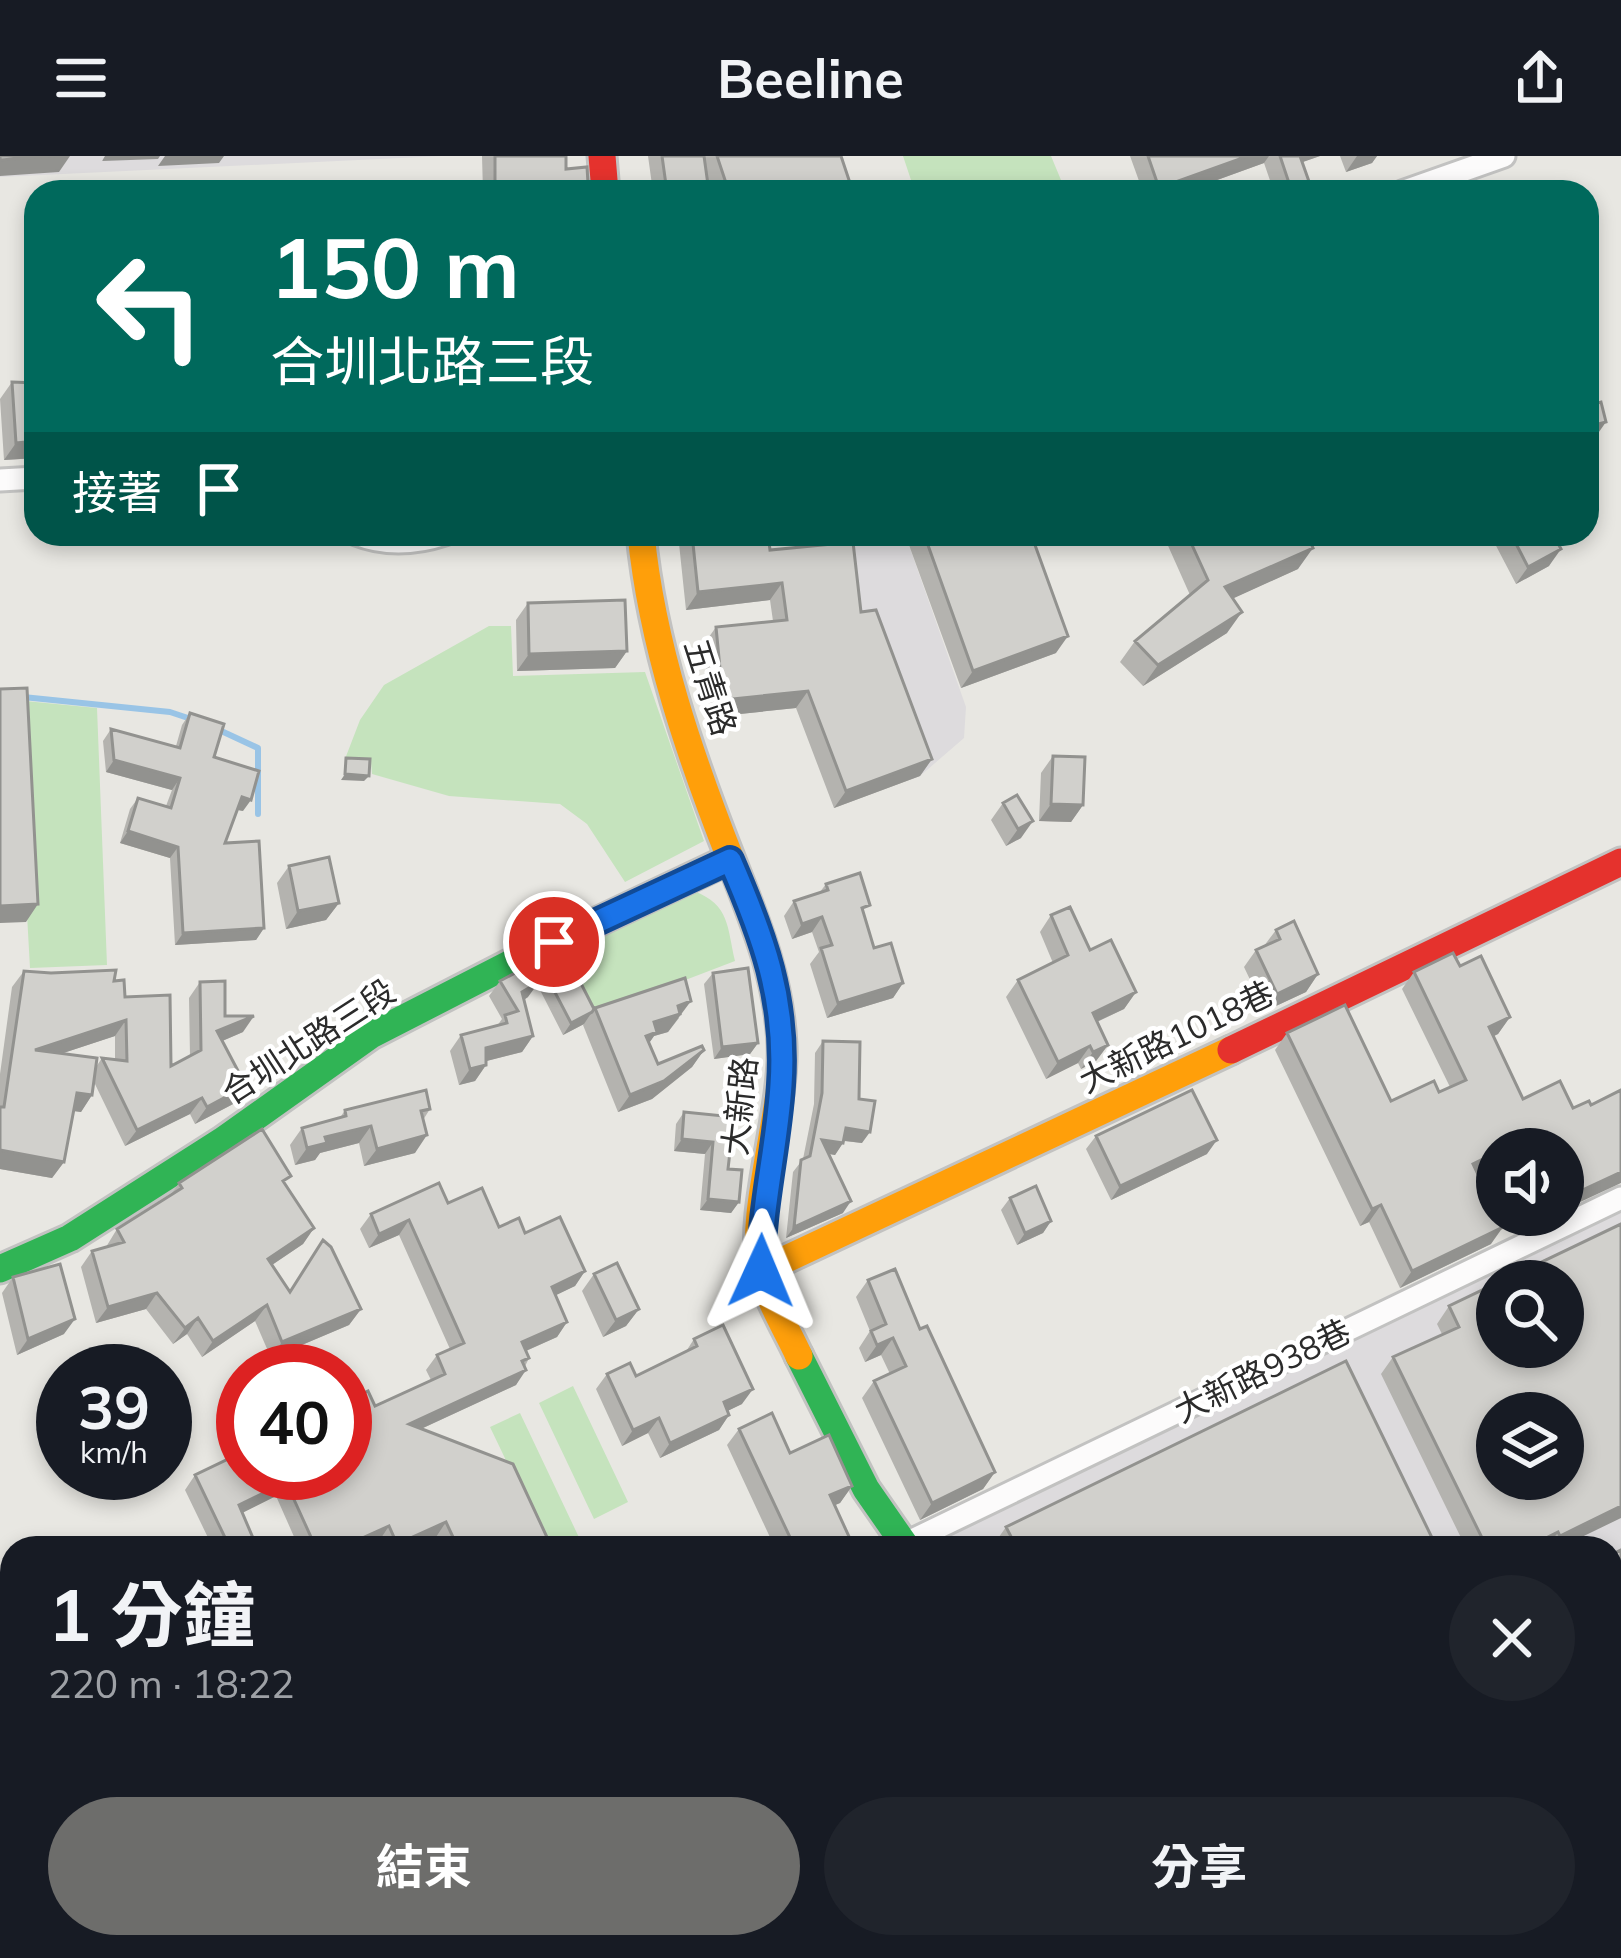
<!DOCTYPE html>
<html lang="zh-TW">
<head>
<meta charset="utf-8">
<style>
  body { margin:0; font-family:Mulish,"Noto Sans TC",sans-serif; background:#20242c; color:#f1f3f6; height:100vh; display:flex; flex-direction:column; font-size:45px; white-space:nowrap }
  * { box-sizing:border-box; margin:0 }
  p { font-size:39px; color:#9ea1a6 }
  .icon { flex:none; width:66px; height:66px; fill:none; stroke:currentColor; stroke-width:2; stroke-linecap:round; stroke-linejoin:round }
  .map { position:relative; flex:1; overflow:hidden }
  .drawer { position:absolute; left:0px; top:1380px; width:1623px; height:423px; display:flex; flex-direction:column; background:#171b24; border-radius:36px 36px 0 0; box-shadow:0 6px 18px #0003 }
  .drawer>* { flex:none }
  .top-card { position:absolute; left:24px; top:24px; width:1575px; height:366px; border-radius:36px; box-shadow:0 6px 18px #0003; background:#00695c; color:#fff; overflow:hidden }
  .tools { position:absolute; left:1476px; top:972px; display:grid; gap:24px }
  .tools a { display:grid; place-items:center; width:108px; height:108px; border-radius:50%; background:#171b24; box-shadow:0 6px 18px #0003; font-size:60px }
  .speed { position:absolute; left:36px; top:1188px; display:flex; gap:24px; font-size:60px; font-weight:700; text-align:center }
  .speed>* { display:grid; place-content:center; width:156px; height:156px; border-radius:50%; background:#171b24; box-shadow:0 6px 18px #0003; line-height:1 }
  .speed small { font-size:30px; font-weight:400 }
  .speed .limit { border:18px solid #d22; background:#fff; color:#111 }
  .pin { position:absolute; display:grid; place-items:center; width:102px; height:102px; color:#fff; margin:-51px; border:6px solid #fff; border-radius:50%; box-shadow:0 3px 12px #0007 }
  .me { position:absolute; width:132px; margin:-66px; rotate:1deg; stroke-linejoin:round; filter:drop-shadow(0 0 9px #0008) }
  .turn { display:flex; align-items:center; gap:42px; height:252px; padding:0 48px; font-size:54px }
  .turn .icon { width:156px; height:156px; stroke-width:2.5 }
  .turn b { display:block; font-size:84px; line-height:102px }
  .then { display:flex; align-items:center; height:114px; padding:0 48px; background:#0003; gap:24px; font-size:45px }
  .round { display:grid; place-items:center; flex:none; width:126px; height:126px; border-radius:63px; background:#20242c }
  .headline { display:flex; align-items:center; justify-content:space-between; height:204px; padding:0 48px }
  h1 { font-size:72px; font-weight:700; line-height:90px }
  .button { display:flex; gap:24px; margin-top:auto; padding:24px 48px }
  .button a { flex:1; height:138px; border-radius:72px; background:#6d6d6b; color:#fff; font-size:48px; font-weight:700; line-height:138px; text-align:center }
  .button a+a { background:#20242c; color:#f1f3f6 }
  header { display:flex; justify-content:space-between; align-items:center; height:156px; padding:0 48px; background:#171b24; font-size:54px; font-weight:700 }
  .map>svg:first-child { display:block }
  .industrial { fill:#dddbdd; fill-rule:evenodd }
  .green { fill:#c5e3bd }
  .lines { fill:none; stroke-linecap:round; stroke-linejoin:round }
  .stream { stroke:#99c4e6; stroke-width:6 }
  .street-casing { stroke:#c2c2c1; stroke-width:27 }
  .fast-casing { stroke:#c2c2c1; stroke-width:33 }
  .slow-casing { stroke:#c2c2c1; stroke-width:33 }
  .jam-casing { stroke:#c2c2c1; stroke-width:33 }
  .street { stroke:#fcfbfb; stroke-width:21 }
  .fast { stroke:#30b455; stroke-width:27 }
  .slow { stroke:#ff9f0a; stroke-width:27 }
  .jam { stroke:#e5322d; stroke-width:27 }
  .wall { fill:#b4b3af; fill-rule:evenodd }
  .shaded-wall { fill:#92928f }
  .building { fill:#d1d0cc; stroke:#92928f; stroke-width:3; fill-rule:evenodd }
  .route-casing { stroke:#114b97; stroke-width:30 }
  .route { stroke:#1a73e8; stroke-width:21 }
  .labels { text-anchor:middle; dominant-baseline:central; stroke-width:9; stroke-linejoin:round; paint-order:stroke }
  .street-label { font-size:33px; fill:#2b2b2b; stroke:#fff }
</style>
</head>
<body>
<header><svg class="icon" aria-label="menu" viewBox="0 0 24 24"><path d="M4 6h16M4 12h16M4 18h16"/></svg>Beeline<svg class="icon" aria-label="share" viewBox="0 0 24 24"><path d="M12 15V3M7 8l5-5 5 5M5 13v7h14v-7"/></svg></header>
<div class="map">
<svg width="1621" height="1802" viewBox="0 0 1621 1802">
  <rect width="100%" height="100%" fill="#e8e7e2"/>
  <path class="industrial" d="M0,0H442L0,21Z
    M832,378H905L966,551L964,582L920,620Z
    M1621,1055V1802H1488L1482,1791H1611V1392H948L949,1378ZM1497,1125H1563V1191H1497ZM1497,1257H1563V1323H1497Z"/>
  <path class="green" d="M903,0H1051L1066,36H915Z
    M489,470H511L513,520L645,516L704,685L625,726L587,668L560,648L449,640L372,618L371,606L345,603L360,564L384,529Z
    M15,544L97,552L107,809L30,812Z
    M694,735C730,749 727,771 735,805L594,859L562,795Z
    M573,1230L628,1346L594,1363L539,1247Z
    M520,1257L584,1392H548L490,1271Z"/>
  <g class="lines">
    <path class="stream" d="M23,541L170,556L194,564
      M217,573L258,592V658
      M0,1543H12
      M966,1791L973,1802
      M1050,1791V1793"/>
    <defs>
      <path id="street" d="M1402,36L1504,0
        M0,324L36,322
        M356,378C386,390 415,388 445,378
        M904,1388L1621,1042
        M1611,1715L1621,1710
        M1434,1802L1456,1791"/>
      <path id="fast" d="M0,1113L70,1082L222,985L371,879L521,802L730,703
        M799,1200L866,1333L907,1392
        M1205,1791L1210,1802"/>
      <path id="slow" d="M641,378C652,490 690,600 731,704C755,766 779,821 782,889C785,955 747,1060 762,1117C769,1145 787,1174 799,1200
        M761,1115L1231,894"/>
      <path id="jam" d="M602,0L605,36
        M1231,894L1621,706"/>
    </defs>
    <use href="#street" class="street-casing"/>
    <use href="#fast" class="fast-casing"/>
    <use href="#slow" class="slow-casing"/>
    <use href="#jam" class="jam-casing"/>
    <use href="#street" class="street"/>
    <use href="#fast" class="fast"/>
    <use href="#slow" class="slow"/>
    <use href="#jam" class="jam"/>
  </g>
  <path class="wall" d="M482,0H566V13L588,27L584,36H483Z
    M648,0H841L853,36H712L707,22L709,36H653Z
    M1130,0H1320L1302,6L1310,36H1274L1264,7L1184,36H1143Z
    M1340,0H1377L1372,7L1346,16Z
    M12,226L36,227V302L4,304L0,243Z
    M498,378H548L541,388L498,390Z
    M678,378H768L770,394L861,456L932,603L920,620L834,652L796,552L711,561L704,488L716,471L773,465L770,444L686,454Z
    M905,378H1031L1056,497L961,532Z
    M1169,378H1307L1298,413L1233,442L1227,477L1143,530L1120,506L1135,485L1190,439L1165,383Z
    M1497,378H1553L1549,410L1516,428L1493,384Z
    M528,447L627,495L615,512L517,515L516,464Z
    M190,557L243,655L237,654L225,687L264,772L256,784L175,789L170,702L120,687L130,653L138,642L166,650L172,634L106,616L103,585L111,573L176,590L182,569Z
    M1053,600L1083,649L1071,666L1039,665L1041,617Z
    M1017,639L1021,682L1006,690L991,664L1003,647Z
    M289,710L339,747L326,764L286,773L277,727Z
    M826,728L864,759L874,792L903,827L893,842L827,862L810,808L819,796L812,776L792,783L784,760L794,745L820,736Z
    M1051,759L1136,836L1124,853L1097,866L1108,889L1096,905L1081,913L1078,907L1046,923L1006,841L1018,824L1053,807L1040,776Z
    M1276,774L1318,818L1306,836L1265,855L1244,811L1256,794L1264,790Z
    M1460,810L1510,861L1498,878L1494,880L1523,943L1563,993H1497V1012L1495,1008L1477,1017L1491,1088L1400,1132L1369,1066L1360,1070L1275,894L1287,877L1391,945L1439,936L1450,931L1402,833L1414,816Z
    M24,815L114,825L171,910L190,900L189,842L200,826L225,860L243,876L222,885L235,947L195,968L190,958L125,990L94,926L92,939L81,956L74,955L64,1006L52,1022L0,1013V918L12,831ZM115,880V904L102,902L96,911L63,897Z
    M713,817L758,887L750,898L714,903L704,828Z
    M547,821L594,853L679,862L668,876L654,880L649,887L658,908L704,894L692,911L652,943L618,956L583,869L584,868L563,879L539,832Z
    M500,825L528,841L524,844L533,880L522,896L486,905V909L475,925L459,929L450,895L461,879L497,870L502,863L489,840Z
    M823,885L859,943L862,987L844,985L835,999L829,998L843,1057L786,1082L793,1016L803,1003L814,948L815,897Z
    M430,953L423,964L415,997L364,1010L359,987L320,997L315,1004L295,1009L290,989L302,972L340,962L345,954Z
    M684,956L734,961L728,1013L739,1046L731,1057L700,1054L705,998L674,995L676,968Z
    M1096,980L1207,998L1111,1044L1086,993Z
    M179,1027L285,1028L314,1072L303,1088L272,1109L290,1135L323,1084L361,1153L349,1169L271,1202L255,1165L202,1201L187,1178L173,1188L146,1153L96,1167L81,1111L92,1095L106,1091L117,1073L170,1040Z
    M1010,1042L1051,1065L1043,1077L1017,1089L1001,1054Z
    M448,1047L499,1071L525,1077L585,1115L575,1130L555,1139L567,1166L557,1181L526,1195L529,1202L516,1229L421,1273L552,1392H441L436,1381L411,1392H382L379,1385L363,1392H299L276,1340L242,1357L245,1392H213L185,1334L195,1319L375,1250L431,1224L426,1214L437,1199L450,1193L399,1079L369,1092L360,1073L371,1058Z
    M1519,1059H1552L1525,1072Z
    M1621,1068L1559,1392H1466L1381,1218L1393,1201L1442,1178L1437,1168L1449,1150Z
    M594,1118L639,1153L626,1170L603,1181L582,1135Z
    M13,1121L64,1178L17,1199L2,1137Z
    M868,1124L920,1173L995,1316L983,1333L920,1364L862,1242L874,1225L890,1218L881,1199L865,1206L859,1192L870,1175L856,1141Z
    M694,1183L742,1248L727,1255L729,1259L719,1274L660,1302L648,1277L622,1290L596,1233L607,1218L636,1220L685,1197Z
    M739,1273L852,1330L840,1347L835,1349L851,1385L846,1392H775L727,1289Z
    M1006,1371L1437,1392H996L994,1388Z
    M1621,1394V1534L1611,1513V1399Z
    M12,1468V1509L4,1512L0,1502V1479L7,1470Z
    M1112,1791H1163L1168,1802H1113L1109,1795Z
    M1230,1791H1312L1317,1802H1235Z"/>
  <path class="shaded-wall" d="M54,0H70L59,16L0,20V4Z
    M105,0H160L158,3L102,5Z
    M165,0H224L219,7L158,10Z
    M1248,0H1269L1264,7L1184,36H1156L1159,32Z
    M1294,0H1320L1286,12Z
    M1357,0H1377L1372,7L1346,16Z
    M1606,266L1594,283L1587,285V271Z
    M36,285V302L4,304L16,287Z
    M506,378H548L541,388L498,390Z
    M1313,392L1298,413L1210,453L1225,431Z
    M1561,393L1549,410L1516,428L1528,411Z
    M782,427L770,444L686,454L698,436Z
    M1242,456L1227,477L1143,530L1158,509Z
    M1068,480L1056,497L961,532L973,515Z
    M627,495L615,512L517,515L529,498Z
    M808,535L796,552L711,561L723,544Z
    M932,603L920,620L834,652L846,635Z
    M114,604L180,622L172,634L106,616Z
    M345,618L369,620L364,625L341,624Z
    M242,641L251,644L243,655L234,653Z
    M1051,648L1083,649L1071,666L1039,665Z
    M1033,665L1021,682L1006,690L1018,673Z
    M128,675L178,691L170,702L120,687Z
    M339,747L326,764L286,773L298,755Z
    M38,748L26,766L0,767V750Z
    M822,761L812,776L792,783L802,768Z
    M264,772L256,784L175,789L183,777Z
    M1318,818L1306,836L1265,855L1277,838Z
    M539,826L528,841L514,850L522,836Z
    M903,827L893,842L827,862L838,847Z
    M1136,836L1124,853L1081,873L1093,857Z
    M691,845L668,876L654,880L645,893L634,897L654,866L678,850Z
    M592,856L584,868L563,879L571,867Z
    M254,860L243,876L206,892L217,875Z
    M1510,861L1498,878L1477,888L1489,871Z
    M126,864L115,880L24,910L35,894Z
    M533,880L522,896L475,908L486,892Z
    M758,887L750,898L714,903L722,891Z
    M1108,889L1096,905L1081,913L1093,896Z
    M1090,890L1078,907L1046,923L1058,906Z
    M704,894L692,911L652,943L618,956L630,939Z
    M486,909L475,925L459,929L470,913Z
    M246,930L235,947L195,968L207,951Z
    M77,937L92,939L81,956L66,954Z
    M202,942L190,958L125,990L137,974Z
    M371,970L359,987L320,997L315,1004L295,1009L307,992L325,981Z
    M846,972L870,976L862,987L838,984Z
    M427,979L415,997L364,1010L377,993Z
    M682,983L713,986L705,998L674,995Z
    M822,984L843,987L835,999L814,995Z
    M1217,984L1207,998L1111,1044L1120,1030Z
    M0,994L64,1006L52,1022L0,1013Z
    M1497,996L1495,1008L1461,1025L1473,1008Z
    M1621,1016V1027L1563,1054V1043Z
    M708,1043L739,1046L731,1057L700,1054Z
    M851,1045L843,1057L786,1082L794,1071Z
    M1381,1049L1369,1066L1360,1070L1372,1053Z
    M1534,1059H1552L1525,1072Z
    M409,1064L399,1079L369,1092L379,1078Z
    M1051,1065L1043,1077L1017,1089L1025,1077Z
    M1503,1071L1491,1088L1400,1132L1412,1115Z
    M314,1072L303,1088L257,1119L268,1103Z
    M585,1115L575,1130L542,1146L552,1131Z
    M157,1137L146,1153L96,1167L108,1151Z
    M267,1149L255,1165L202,1201L213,1185Z
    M361,1153L349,1169L271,1202L282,1186Z
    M639,1153L626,1170L603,1181L616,1164Z
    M198,1162L187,1178L173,1188L185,1172Z
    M75,1163L64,1178L17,1199L28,1183Z
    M567,1166L557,1181L512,1201L522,1186Z
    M893,1182L881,1199L865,1206L877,1189Z
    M526,1214L516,1229L399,1283L409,1268Z
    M753,1233L742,1248L713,1262L724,1246Z
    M729,1259L719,1274L660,1302L670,1287Z
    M659,1262L648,1277L622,1290L633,1274Z
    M995,1316L983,1333L920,1364L932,1347Z
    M286,1326L276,1340L228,1364L239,1349Z
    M852,1330L840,1347L819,1356L830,1339Z
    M1621,1350V1362L1559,1392H1552L1560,1380Z
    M446,1366L436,1381L411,1392H395L397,1388Z
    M389,1370L379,1385L363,1392H340Z
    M1558,1376L1547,1392H1526Z
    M253,1382L245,1392H231Z"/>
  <path class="building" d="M0,0H54L0,4Z
    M495,0H566V13L587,11L588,27H583L584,36H495Z
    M662,0H704L709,36H667Z
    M717,0H841L853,36H729Z
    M1148,0H1248L1159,32Z
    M1280,0H1300L1312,34L1292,36Z
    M12,226L36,227V285L16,287Z
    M1601,246L1606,266L1587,271V250Z
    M692,378H768L770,394L853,386L861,456L876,454L932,603L846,635L808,535L723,544L716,471L787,464L782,427L698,436Z
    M924,378H1031L1068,480L973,515Z
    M1187,378H1307L1313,392L1225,431L1242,456L1158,509L1135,485L1208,424Z
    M1511,378H1553L1561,393L1528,411Z
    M625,444L627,495L529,498L528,447Z
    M27,532L38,748L0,750V533Z
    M190,557L224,568L214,601L259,615L251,644L242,641L225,687L259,685L264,772L183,777L178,691L128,675L138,642L171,652L180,622L114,604L111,573L180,592Z
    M1053,600L1085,601L1083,649L1051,648Z
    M346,602L370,603L369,620L345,618Z
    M1017,639L1033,665L1018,673L1003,647Z
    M329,701L339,747L298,755L289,710Z
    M860,717L870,749L862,752L874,792L891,787L903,827L838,847L821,792L832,789L822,761L802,768L794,745L828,734L826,728Z
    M1070,751L1090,794L1111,784L1136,836L1093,857L1108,889L1093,896L1090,890L1058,906L1018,824L1068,799L1051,759Z
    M1294,765L1318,818L1277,838L1256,794L1280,783L1276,774Z
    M1453,797L1460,810L1481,800L1510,861L1489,871L1523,943L1560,925L1573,952L1589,945L1591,949L1621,934V1016L1563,1043V993H1508L1507,991L1497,993V996L1473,1008L1503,1071L1412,1115L1381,1049L1372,1053L1287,877L1345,849L1391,945L1434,925L1439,936L1466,924L1414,816Z
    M571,808L594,853L592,856L571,867L547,821Z
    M530,809L539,826L522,836L533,880L486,892V909L470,913L461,879L507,867L505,859L518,855L500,825Z
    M748,812L758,887L722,891L713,817Z
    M116,814L114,825L124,824L125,841L170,839L171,910L201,894L200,826L225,825V860H254L217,875L246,930L207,951L202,942L137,974L102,902L127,905L126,864L35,894L97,902L92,939L77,937L64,1006L0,994V951H4L24,815L51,817Z
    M685,822L691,845L678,850L680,858L654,866L657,876L646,880L658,908L702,890L704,894L664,925L630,939L595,852Z
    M823,885L860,886L859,943L875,945L870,976L846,972L843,987L822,984L851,1045L794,1071L801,1004L810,1000L822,937Z
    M426,934L430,953L421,955L427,979L377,993L371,970L325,981L327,987L307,992L302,972L346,960L345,954Z
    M1192,934L1217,984L1120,1030L1096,980Z
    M684,956L734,961L728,1013L742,1014L739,1046L708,1043L713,986L682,983Z
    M262,973L291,1020L283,1025L314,1072L268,1103L290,1136L323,1084L331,1091L361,1153L282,1186L267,1149L213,1185L198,1162L185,1172L157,1137L108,1151L92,1095L124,1086L117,1073L182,1032L179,1027Z
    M439,1027L448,1047L482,1032L499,1071L519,1062L525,1077L560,1061L585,1115L552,1131L567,1166L522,1186L529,1202L522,1205L526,1214L409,1268L513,1308L552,1392H458L446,1366L397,1388L389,1370L340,1392H316L286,1326L239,1349L253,1382L230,1392L195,1319L243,1296V1317H345V1246L368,1235L375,1250L445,1218L437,1199L464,1187L409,1064L379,1078L371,1058Z
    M1036,1030L1051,1065L1025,1077L1010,1042Z
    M1621,1068V1350L1560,1380L1558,1376L1526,1392H1487L1393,1201L1459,1171L1449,1150L1497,1127V1191H1563V1125H1502ZM1497,1257H1563V1323H1497Z
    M617,1107L639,1153L616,1164L594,1118Z
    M60,1108L75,1163L28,1183L13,1121Z
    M895,1113L920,1173L927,1170L995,1316L932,1347L874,1225L906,1210L893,1182L877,1189L871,1175L886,1168L868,1124Z
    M723,1169L753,1233L724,1246L729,1259L670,1287L659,1262L633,1274L607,1218L630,1207L636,1220L697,1190L694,1183Z
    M1346,1205L1437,1392H1017L1006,1371Z
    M772,1257L790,1297L829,1279L852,1330L830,1339L851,1385L833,1392H795L739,1273Z
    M1621,1394V1491L1611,1470V1399Z
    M1621,1753V1802H1517L1541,1791H1611V1758Z
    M752,1791H801L807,1802H730Z
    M1126,1791H1163L1168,1802H1131Z
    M1250,1791H1312L1317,1802H1255Z
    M1467,1791H1495L1500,1802H1444Z
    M223,1794L227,1802H205Z"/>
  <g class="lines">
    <defs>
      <path id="route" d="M554,786L730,704C763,780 787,844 781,929C777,992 761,1051 761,1115"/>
    </defs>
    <use href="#route" class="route-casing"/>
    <use href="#route" class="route"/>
  </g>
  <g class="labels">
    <g class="street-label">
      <text transform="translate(711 531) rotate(72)">五青路</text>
      <text transform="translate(1176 880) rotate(-26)">大新路1018巷</text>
      <text transform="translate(308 885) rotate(-33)">合圳北路三段</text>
      <text transform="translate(739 950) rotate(-84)">大新路</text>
      <text transform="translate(1262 1214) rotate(-26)">大新路938巷</text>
    </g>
  </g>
</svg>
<div class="tools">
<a><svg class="icon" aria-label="sound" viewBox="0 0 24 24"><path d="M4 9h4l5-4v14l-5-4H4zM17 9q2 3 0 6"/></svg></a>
<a><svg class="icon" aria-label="search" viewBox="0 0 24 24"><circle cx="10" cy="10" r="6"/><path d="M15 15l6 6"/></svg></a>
<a><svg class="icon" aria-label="layers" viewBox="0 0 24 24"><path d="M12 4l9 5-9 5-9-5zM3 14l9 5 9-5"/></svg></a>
</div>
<div class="speed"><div>39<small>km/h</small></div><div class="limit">40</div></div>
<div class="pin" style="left:554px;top:786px;background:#d93025"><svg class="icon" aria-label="arrive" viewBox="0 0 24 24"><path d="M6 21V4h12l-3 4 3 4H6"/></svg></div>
<svg class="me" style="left:761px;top:1115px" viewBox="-20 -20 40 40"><path d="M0-17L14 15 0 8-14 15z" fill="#1a73e8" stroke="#fff" stroke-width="4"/></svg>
<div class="top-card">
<div class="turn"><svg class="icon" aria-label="left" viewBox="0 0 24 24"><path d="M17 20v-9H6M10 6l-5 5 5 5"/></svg><div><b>150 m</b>合圳北路三段</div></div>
<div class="then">接著<svg class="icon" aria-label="arrive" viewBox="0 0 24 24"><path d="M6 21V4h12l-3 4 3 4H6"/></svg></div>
</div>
<section class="drawer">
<div class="headline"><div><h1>1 分鐘</h1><p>220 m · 18:22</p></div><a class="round"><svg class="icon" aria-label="close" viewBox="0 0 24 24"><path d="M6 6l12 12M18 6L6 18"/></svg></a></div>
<div class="button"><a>結束</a><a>分享</a></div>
</section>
</div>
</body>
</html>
